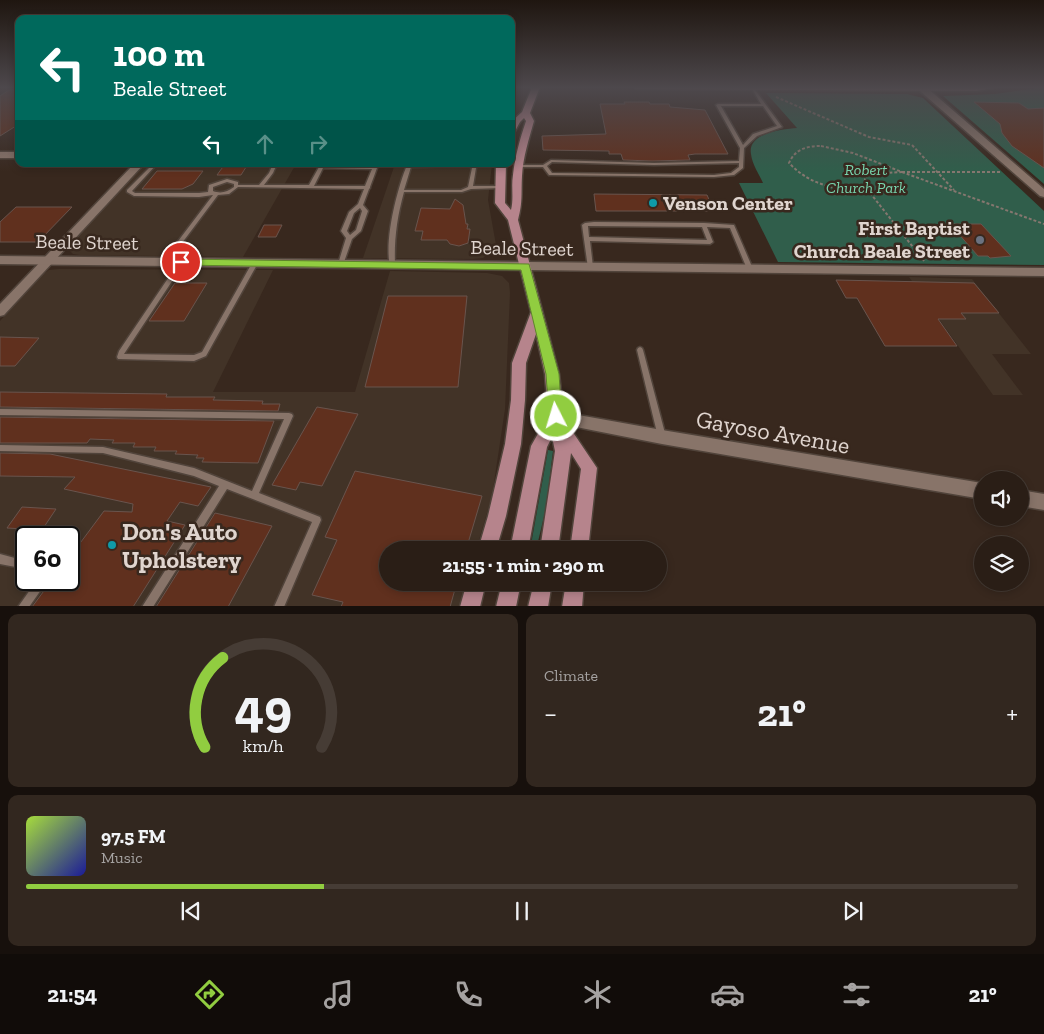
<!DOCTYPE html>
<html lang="en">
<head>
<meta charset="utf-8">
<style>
	:root { --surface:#2a1e16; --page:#32271f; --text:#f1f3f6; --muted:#a5a2a1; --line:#463c35; --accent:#91cd40 }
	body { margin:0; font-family:"Zilla Slab",serif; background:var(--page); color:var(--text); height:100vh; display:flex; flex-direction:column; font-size:19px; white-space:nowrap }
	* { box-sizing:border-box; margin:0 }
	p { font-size:16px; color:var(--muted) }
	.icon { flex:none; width:28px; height:28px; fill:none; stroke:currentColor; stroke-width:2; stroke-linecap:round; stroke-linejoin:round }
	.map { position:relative; height:606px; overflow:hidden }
	.details { display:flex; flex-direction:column; gap:8px; padding:8px; background:#17100c; flex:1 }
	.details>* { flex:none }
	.banner { position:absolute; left:15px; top:15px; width:500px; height:152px; border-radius:10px; box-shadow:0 2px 8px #0003,0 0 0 1px var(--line); background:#00695c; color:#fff; overflow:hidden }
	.fabs { position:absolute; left:974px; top:471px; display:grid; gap:10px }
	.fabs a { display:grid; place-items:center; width:55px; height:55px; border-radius:50%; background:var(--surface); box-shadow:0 2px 8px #0003,0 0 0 1px var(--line); font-size:25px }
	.speed { position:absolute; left:15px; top:526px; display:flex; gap:10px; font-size:25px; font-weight:700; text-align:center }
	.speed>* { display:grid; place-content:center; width:65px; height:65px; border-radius:50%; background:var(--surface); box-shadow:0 2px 8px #0003,0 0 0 1px var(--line); line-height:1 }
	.speed .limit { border:2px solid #111; border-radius:8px; background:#fff; color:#111 }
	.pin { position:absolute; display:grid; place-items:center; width:42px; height:42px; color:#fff; margin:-21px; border:2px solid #fff; border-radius:50%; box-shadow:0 1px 5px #0007 }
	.me { position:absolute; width:55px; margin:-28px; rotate:355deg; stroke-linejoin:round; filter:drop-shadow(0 0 4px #0008) }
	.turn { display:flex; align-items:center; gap:18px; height:105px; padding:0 15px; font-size:22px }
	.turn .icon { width:65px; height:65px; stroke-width:2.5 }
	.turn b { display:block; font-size:35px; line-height:42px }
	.lanes { display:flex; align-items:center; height:48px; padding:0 15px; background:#0003; justify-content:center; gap:25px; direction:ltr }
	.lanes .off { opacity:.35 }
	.big { font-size:38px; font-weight:700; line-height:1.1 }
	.details .card { flex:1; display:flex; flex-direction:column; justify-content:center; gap:8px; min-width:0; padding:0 18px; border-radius:10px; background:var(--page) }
	.details .dial { align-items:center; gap:0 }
	.dial svg { height:130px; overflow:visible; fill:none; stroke:var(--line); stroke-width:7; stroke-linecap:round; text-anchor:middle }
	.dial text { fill:var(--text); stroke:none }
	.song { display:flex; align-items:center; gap:15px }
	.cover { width:60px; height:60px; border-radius:8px; background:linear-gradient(135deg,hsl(80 70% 55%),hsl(240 70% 35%)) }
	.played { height:5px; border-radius:2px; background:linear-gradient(90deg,var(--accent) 30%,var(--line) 30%) }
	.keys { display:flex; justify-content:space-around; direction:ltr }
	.heat { display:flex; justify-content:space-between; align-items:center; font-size:28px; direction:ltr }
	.details .tiles { flex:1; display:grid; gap:8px; grid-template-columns:1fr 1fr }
	.card:last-child { grid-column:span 2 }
	.trip { position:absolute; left:379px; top:541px; width:288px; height:50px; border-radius:25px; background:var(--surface); box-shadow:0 2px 8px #0003,0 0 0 1px var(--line); font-weight:700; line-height:50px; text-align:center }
	.tab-bar { display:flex; height:80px; justify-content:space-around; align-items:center; background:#110c09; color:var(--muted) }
	.tab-bar .icon { width:35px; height:35px }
	.tab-bar .current { color:var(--accent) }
	.tab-bar b { font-size:22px; color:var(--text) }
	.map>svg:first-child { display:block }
	.commercial { fill:#423327; fill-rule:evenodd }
	.green { fill:#305e4b }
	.building { fill:#60301e; stroke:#69544d }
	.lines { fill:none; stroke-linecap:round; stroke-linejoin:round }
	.service-casing { stroke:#51443b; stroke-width:3 }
	.minor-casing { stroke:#51443b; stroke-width:3 }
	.tertiary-casing { stroke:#51443b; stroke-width:3 }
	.primary-casing { stroke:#51443b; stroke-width:3 }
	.path { stroke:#85776f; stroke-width:2; stroke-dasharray:3 2; stroke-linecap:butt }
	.service { fill:#887469; fill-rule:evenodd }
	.minor { fill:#887469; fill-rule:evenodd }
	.tertiary { fill:#887469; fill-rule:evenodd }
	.primary { fill:#b6848c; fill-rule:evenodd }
	.route { fill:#91cd40; stroke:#5e852a }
	.culture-dot { fill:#0f9aa8; stroke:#38281e; stroke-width:2 }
	.worship-dot { fill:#6b7280; stroke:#38281e; stroke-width:2 }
	.labels { text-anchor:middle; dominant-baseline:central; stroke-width:5; stroke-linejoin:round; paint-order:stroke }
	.far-park-label { font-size:16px; font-style:italic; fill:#78d4ad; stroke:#38281e }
	.poi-label { font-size:20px; font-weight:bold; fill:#e0d5cf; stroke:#38281e; text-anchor:start }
	.street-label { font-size:20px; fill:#e0d5cf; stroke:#38281e }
	.near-street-label { font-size:24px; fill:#e0d5cf; stroke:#38281e }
	.near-poi-label { font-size:24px; font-weight:bold; fill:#e0d5cf; stroke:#38281e; text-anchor:start }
</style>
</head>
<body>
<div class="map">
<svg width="1044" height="607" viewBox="0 0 1044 607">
	<rect width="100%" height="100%" fill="#38281e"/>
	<g class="commercial">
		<path d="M 145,164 L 296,164 L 243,257 L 80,255 L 73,254 L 69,250 L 69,245 L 75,238 Z"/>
		<path d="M 395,164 L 492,164 L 488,200 L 496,245 L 495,249 L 483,258 L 472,259 L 363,258 Z"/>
		<path d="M 59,269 L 273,270 L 213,392 L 355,392 L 390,271 L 487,273 L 502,276 L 509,283 L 510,293 L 505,409 L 492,496 L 476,550 L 388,550 L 388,582 L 467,583 L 460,606 L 0,606 L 0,321 L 43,274 L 49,270 ZM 26,538 L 69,538 L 69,580 L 26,580 Z"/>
		<path d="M 909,277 L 972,279 L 1031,354 L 992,354 L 1023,395 L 993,395 Z"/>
	</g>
	<g class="green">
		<path d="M 1044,87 L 1044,184 L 943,96 L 995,94 Z"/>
		<path d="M 766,93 L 907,94 L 923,98 L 1044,211 L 1044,265 L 778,262 L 739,183 L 763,183 C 759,174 752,164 751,154 C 747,133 783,129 797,128 Z"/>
		<path d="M 548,450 L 553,451 L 546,508 L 536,550 L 530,550 Z"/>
	</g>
	<g class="building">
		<path d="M 9,90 L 19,90 L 19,124 L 0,136 L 0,96 Z"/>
		<path d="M 624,102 L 649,102 L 650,104 L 669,104 L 670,107 L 705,110 L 728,154 L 695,154 L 688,155 L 690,160 L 652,161 L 623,160 L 621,154 L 609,154 L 609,151 L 543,150 L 542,136 L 606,134 L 600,104 L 625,104 Z"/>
		<path d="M 974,102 L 1019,103 L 1028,109 L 1044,108 L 1044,168 L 1012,146 L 1002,133 L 1000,124 Z"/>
		<path d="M 225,164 L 248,164 L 241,175 L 217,175 Z"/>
		<path d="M 157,171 L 203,171 L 193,184 L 182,189 L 142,189 Z"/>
		<path d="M 594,194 L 707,195 L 714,211 L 596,211 Z"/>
		<path d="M 455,199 L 463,205 L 466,224 L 468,224 L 467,229 L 470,229 L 468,243 L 459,246 L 450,244 L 447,240 L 421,240 L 423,231 L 415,231 L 421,208 L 450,209 Z"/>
		<path d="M 16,207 L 72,207 L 38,242 L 0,242 L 0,222 Z"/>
		<path d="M 950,224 L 981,224 L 1011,256 L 990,258 L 988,256 L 978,256 Z"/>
		<path d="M 264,225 L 282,225 L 276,237 L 258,237 Z"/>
		<path d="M 836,280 L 974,283 L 999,313 L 961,313 L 966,319 L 938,319 L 957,346 L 885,346 L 857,298 L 846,298 Z"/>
		<path d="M 175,283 L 207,283 L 184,321 L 149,321 Z"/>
		<path d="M 388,296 L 467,296 L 458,387 L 365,387 Z"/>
		<path d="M 0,337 L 39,338 L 15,366 L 0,366 Z"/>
		<path d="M 0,392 L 167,394 L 166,397 L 215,397 L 213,400 L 263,401 L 262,404 L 280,404 L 278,411 L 0,407 Z"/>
		<path d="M 317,407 L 358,414 L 322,486 L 300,482 L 296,490 L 272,485 Z"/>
		<path d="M 0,417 L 274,421 L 258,463 L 202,462 L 204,458 L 196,458 L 198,455 L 175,454 L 177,451 L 154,451 L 156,447 L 133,447 L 135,443 L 112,443 L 114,440 L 90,439 L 87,443 L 0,443 Z"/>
		<path d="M 0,453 L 50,454 L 211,487 L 198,506 L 180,502 L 167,521 L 185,525 L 133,607 L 32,607 L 52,580 L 69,580 L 69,558 L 104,511 L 132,512 L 133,504 L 64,489 L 75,477 L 0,476 Z"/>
		<path d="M 355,471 L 482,496 L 466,550 L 388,550 L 388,582 L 457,582 L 450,607 L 341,607 L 343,602 L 312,595 L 337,540 L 325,537 Z"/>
		<path d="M 22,507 L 56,509 L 42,530 L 7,528 Z"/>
		<path d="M 215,513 L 272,526 L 228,607 L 156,607 Z"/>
	</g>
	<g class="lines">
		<defs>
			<g id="service">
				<path d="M 751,87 L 753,87 L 782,127 L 757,136 L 744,148 L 743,168 L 734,175 L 714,177 L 551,175 L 549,175 L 543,167 L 518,167 L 516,166 L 518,165 L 543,165 L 551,160 L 654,163 L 739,161 L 740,148 L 716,105 L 718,104 L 761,104 ZM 721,106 L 763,106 L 777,126 L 753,134 L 743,145 ZM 552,162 L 654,165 L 739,163 L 739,167 L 731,173 L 714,175 L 552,173 L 547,166 Z"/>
				<path d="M 153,164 L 157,164 L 132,191 L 135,193 L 199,193 L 208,192 L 209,185 L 227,179 L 238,182 L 238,185 L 259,185 L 269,173 L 273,164 L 277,164 L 273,173 L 264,185 L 309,185 L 319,167 L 321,166 L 375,167 L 377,168 L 370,187 L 370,188 L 369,189 L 363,205 L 368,211 L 361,231 L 352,239 L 343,265 L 339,265 L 338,264 L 346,238 L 341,231 L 349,212 L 358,204 L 364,189 L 238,187 L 229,194 L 218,195 L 167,263 L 165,264 L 162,262 L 163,261 L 213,195 L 199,197 L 134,196 L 127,192 L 127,190 ZM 323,168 L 372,169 L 365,186 L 314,186 ZM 227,182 L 234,184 L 234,187 C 227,192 221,194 213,191 L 213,187 ZM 360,208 L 362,211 L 356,230 L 350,235 L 347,231 L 354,213 Z"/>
				<path d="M 471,164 L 476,168 L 473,186 L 501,186 L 501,188 L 471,189 L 462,192 L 404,192 C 397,217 394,240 395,265 L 392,267 L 390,266 C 384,241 397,189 407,165 ZM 469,166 L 472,168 L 468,187 L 461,190 L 404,190 L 411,167 Z"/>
				<path d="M 594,222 L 704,223 L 734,225 L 753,269 L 750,271 L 747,269 L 730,228 L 707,227 L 713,242 L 710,244 L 590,241 L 593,267 L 592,268 L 588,268 L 582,225 L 585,223 ZM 588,226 L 702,227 L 707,240 L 589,237 Z"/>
				<path d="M 181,261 L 184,263 L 124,354 L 194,355 L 202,352 L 252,263 L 255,261 L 258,263 L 206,356 L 194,361 L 118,359 L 117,357 L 119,351 L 179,262 Z"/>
				<path d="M 640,347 L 642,348 L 643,350 L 666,437 L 665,439 L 662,440 L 659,439 L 658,437 L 637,350 L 638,348 Z"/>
				<path d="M 0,409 L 289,413 L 292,414 L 293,416 L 259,493 L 320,517 L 321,520 L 284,607 L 274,607 L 312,522 L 227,489 L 153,607 L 142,607 L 219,486 L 194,476 L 103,453 L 0,451 L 0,445 L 103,447 L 194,468 L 252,491 L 284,419 L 0,415 Z"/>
				<path d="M 69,542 L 72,543 L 73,547 L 72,550 L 69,551 Z"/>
				<path d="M 0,554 L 26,561 L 26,569 L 0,564 Z"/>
				<path d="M 37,580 L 48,580 L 29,607 L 18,607 Z"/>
			</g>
			<g id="minor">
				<rect x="0" y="152" width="19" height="6"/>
				<path d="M 134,164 L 144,164 L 4,315 L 0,316 L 0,304 Z"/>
				<path d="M 556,411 L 662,430 L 982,483 L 982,499 L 662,444 L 556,423 L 551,421 L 548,417 L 551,413 Z"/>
				<path d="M 1020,490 L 1044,494 L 1044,510 L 1020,506 Z"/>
			</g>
			<g id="tertiary">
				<path d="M 920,87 L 926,87 L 1044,189 L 1044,197 L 1040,196 L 920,91 Z"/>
				<path d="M 0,256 L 1044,268 L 1044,276 L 0,264 Z"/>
			</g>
			<g id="primary">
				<path d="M 532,87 L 540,87 L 530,113 L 534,121 C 529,139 523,157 522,176 C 521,194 523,201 518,220 L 559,374 L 564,419 L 597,468 L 588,550 L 570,550 L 581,469 L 571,453 L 558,550 L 540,550 L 555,451 L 552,437 L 547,447 L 528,550 L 510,550 L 531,446 L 548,416 L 545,374 L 536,334 L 526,363 L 525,400 L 521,444 L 506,516 L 496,550 L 478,550 L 488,516 L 505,444 L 511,400 L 512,363 L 531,312 L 508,220 L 495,203 L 496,164 L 506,164 L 505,203 L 511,210 C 514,198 511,187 513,175 C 515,156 520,139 526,121 L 524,118 L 520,122 L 514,133 L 511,134 L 511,122 L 522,112 Z"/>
				<path d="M 633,87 L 998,87 L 977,91 L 637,89 Z"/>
				<path d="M 467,582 L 486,582 L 480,607 L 460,607 Z"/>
				<path d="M 502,582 L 521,582 L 516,607 L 496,607 Z"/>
				<path d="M 534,582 L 552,582 L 548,607 L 528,607 Z"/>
				<path d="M 566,582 L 584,582 L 582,607 L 562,607 Z"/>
			</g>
		</defs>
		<use href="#service" class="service-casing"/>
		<use href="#minor" class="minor-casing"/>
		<use href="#tertiary" class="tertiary-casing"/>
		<use href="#primary" class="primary-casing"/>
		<g class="path">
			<path d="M 776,97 L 869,137 L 912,145 L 954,190"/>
			<path d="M 821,146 L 853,153 L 902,172 L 868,174 L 865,179 L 867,189 C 836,190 811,186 789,163 C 795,149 807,146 821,146 Z"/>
			<path d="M 902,172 L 1002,172"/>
			<path d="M 902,172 L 1044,224"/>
			<path d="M 867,189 L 924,261"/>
		</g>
		<use href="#service" class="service"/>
		<use href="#minor" class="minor"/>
		<use href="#tertiary" class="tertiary"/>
		<use href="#primary" class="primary"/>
	</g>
	<linearGradient id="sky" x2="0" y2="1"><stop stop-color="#1f1610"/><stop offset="0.51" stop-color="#4d484c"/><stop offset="1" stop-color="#4d484c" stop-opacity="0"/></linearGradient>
	<rect width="1044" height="172" fill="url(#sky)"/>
	<path class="route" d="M 181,259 L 529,264 L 559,374 L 562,416 L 560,421 L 556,422 L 551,421 L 549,416 L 546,374 L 521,270 L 178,265 L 176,262 Z"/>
	<g class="culture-dot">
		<circle cx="653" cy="203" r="5"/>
		<circle cx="112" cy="545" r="5"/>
	</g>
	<circle class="worship-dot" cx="980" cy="240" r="5"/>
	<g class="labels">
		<g class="far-park-label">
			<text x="866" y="169">Robert<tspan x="866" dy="18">Church Park</tspan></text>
		</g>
		<g class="poi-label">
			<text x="663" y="203">Venson Center</text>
			<text x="970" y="228" text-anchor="end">First Baptist<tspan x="970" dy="23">Church Beale Street</tspan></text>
		</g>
		<g class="street-label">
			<text transform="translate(87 242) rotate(1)">Beale Street</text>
			<text transform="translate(522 248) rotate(1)">Beale Street</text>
		</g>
		<g class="near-street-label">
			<text transform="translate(773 432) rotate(10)">Gayoso Avenue</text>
		</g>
		<g class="near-poi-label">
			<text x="122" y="531">Don's Auto<tspan x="122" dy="28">Upholstery</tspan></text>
		</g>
	</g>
</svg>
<div class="fabs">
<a><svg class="icon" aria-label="sound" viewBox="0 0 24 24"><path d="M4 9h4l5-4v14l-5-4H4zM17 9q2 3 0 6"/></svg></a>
<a><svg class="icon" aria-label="layers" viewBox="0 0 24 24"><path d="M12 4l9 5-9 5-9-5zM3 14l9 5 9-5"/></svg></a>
</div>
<div class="speed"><div class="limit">60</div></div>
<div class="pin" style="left:181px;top:262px;background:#d93025"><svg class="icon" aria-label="arrive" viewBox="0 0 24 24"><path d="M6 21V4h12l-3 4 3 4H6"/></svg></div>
<svg class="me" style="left:556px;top:416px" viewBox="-20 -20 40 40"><circle r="17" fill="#91cd40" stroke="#fff" stroke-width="3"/><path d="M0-11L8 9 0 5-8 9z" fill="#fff"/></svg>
<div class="trip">21:55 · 1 min · 290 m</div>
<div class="banner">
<div class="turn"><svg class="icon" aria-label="left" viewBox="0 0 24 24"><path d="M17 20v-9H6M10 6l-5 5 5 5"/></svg><div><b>100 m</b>Beale Street</div></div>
<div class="lanes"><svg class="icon" aria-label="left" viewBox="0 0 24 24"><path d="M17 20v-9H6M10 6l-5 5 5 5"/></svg><svg class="icon off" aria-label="ahead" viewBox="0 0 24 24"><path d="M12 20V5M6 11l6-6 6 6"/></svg><svg class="icon off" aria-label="right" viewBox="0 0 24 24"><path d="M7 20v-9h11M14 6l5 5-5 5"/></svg></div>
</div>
</div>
<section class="details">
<div class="tiles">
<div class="card dial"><svg viewBox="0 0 100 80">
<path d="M14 69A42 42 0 1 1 86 69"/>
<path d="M14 69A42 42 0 0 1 25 14" stroke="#91cd40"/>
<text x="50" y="56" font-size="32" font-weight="700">49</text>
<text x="50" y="72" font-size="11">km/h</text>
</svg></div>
<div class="card"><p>Climate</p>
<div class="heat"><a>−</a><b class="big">21°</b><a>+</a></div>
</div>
<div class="card">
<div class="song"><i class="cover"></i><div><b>97.5 FM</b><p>Music</p></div></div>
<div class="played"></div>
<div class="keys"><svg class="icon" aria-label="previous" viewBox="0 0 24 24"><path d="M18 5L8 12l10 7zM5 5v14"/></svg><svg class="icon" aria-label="pause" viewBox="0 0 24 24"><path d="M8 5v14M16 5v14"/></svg><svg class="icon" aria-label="next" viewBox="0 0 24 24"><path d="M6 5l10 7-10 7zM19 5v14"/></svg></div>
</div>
</div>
</section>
<nav class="tab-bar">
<b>21:54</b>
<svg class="icon current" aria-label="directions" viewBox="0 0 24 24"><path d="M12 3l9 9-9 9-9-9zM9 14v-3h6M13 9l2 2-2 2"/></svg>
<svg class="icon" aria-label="music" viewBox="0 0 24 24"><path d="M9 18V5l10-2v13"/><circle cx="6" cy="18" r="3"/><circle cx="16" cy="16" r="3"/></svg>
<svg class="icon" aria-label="phone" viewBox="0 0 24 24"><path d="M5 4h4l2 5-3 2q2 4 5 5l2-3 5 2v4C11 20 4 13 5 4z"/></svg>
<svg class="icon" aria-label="climate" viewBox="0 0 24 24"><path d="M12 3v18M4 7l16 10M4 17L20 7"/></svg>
<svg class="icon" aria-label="car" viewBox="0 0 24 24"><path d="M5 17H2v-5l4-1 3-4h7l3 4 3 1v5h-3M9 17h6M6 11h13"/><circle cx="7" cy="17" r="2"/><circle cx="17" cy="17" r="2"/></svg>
<svg class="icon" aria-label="filters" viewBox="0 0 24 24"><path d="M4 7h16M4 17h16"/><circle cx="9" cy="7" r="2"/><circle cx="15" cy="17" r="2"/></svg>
<b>21°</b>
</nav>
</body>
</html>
